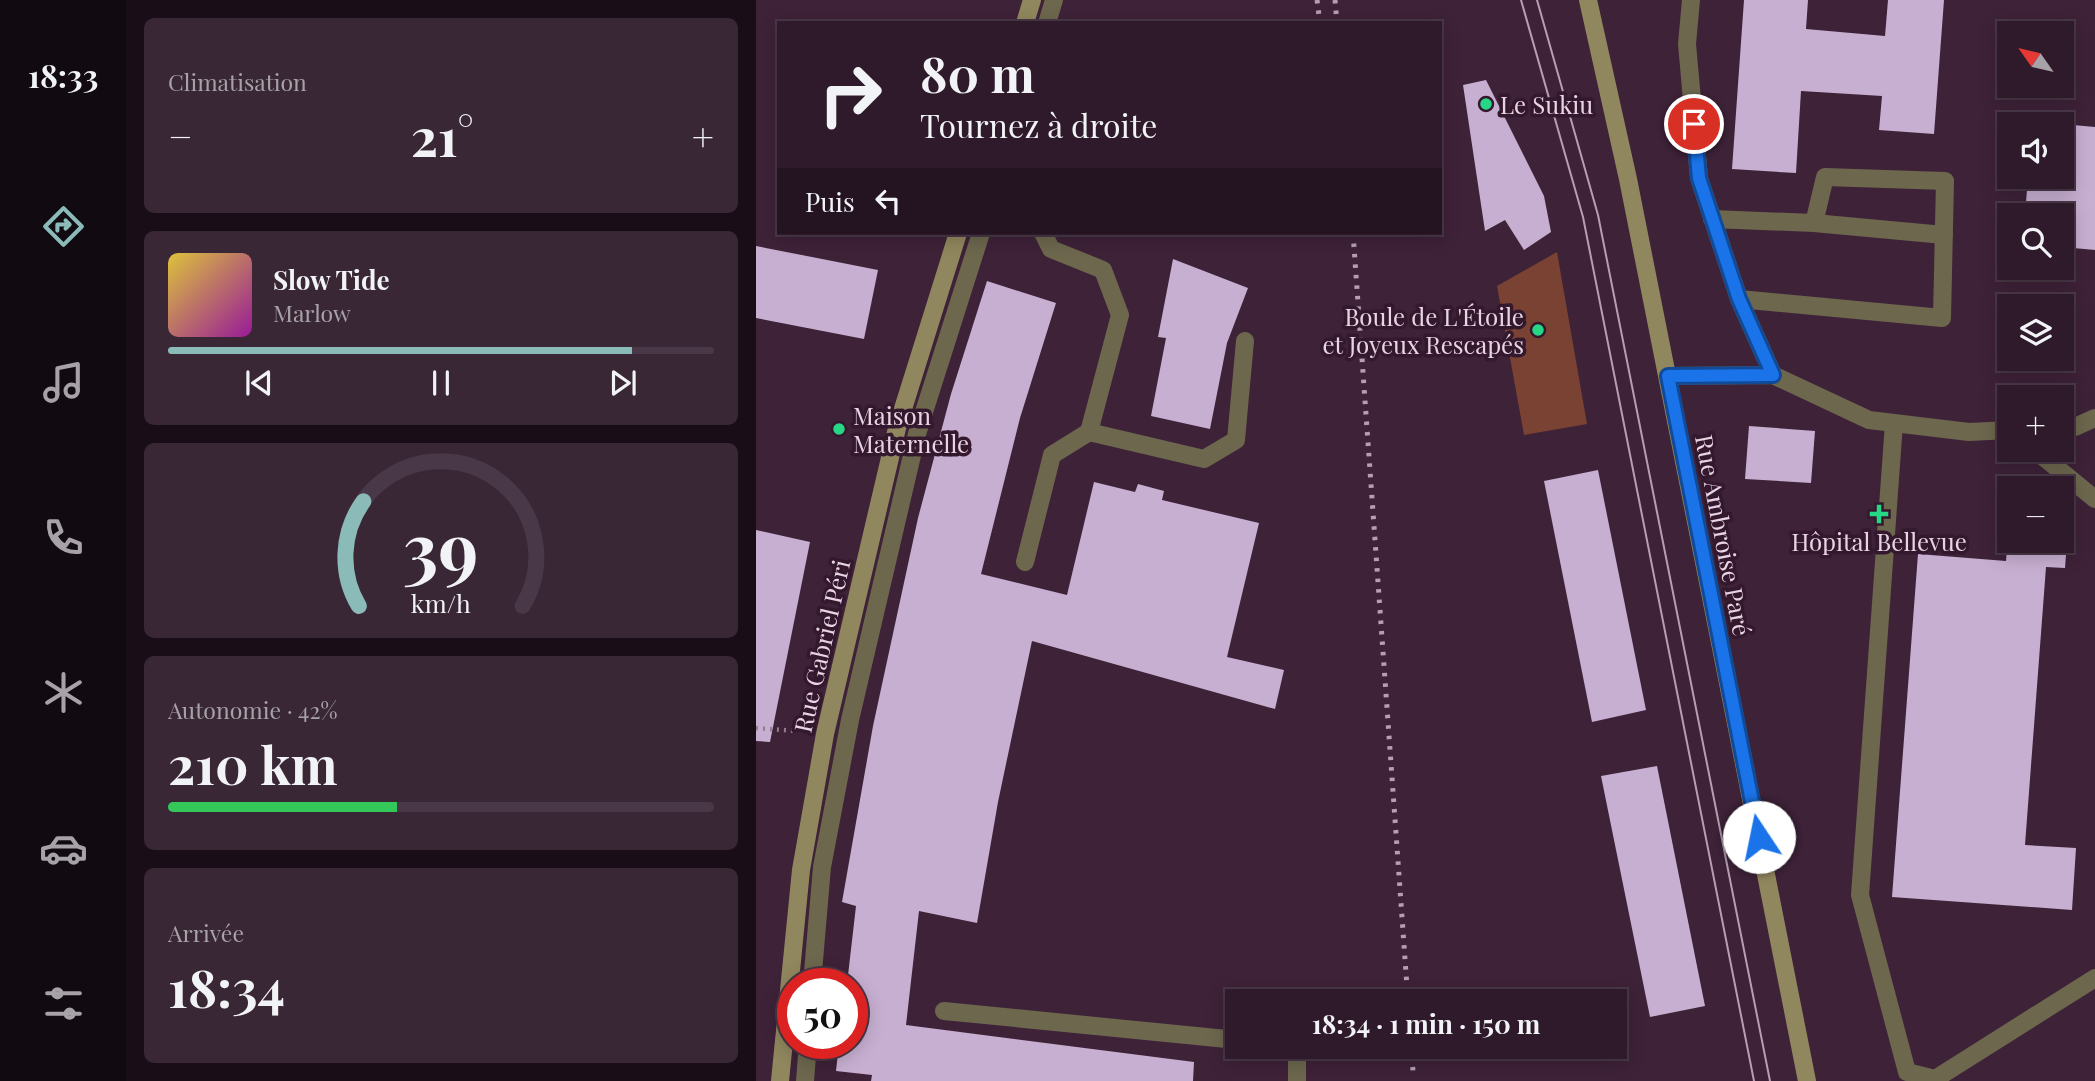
<!DOCTYPE html>
<html lang="fr">
<head>
<meta charset="utf-8">
<style>
	:root { --surface:#2e1a2a; --page:#3a2736; --text:#f1f3f6; --muted:#a7a1a8; --line:#493847; --accent:#8bbbb9 }
	body { margin:0; font-family:"Playfair Display",serif; background:var(--page); color:var(--text); height:100vh; display:flex; flex-direction:column; font-size:26px; white-space:nowrap }
	* { box-sizing:border-box; margin:0 }
	p { font-size:23px; color:var(--muted) }
	.icon { flex:none; width:38px; height:38px; fill:none; stroke:currentColor; stroke-width:2; stroke-linecap:round; stroke-linejoin:round }
	.map { position:relative; flex:1; overflow:hidden }
	.drawer { display:flex; flex-direction:column; gap:18px; padding:18px; background:#190e17; width:630px }
	.drawer>* { flex:none }
	.top-card { position:absolute; left:21px; top:21px; width:665px; height:214px; border-radius:0px; box-shadow:0 4px 18px #0003,0 0 0 2px var(--line); background:#2e1a2a; color:var(--text); overflow:hidden }
	.needle { width:46px; rotate:304deg }
	.fabs { position:absolute; left:1241px; top:21px; display:grid; gap:14px }
	.fabs a { display:grid; place-items:center; width:77px; height:77px; border-radius:0px; background:var(--surface); box-shadow:0 4px 18px #0003,0 0 0 2px var(--line); font-size:35px }
	.speed { position:absolute; left:21px; top:968px; display:flex; gap:14px; font-size:35px; font-weight:700; text-align:center }
	.speed>* { display:grid; place-content:center; width:91px; height:91px; border-radius:50%; background:var(--surface); box-shadow:0 4px 18px #0003,0 0 0 2px var(--line); line-height:1 }
	.speed .limit { border:10px solid #d22; background:#fff; color:#111 }
	.pin { position:absolute; display:grid; place-items:center; width:60px; height:60px; color:#fff; margin:-30px; border:4px solid #fff; border-radius:50%; box-shadow:0 2px 7px #0007 }
	.me { position:absolute; width:77px; margin:-38px; rotate:349deg; stroke-linejoin:round; filter:drop-shadow(0 0 5px #0008) }
	.turn { display:flex; align-items:center; gap:24px; height:147px; padding:0 28px; font-size:32px }
	.turn .icon { width:91px; height:91px; stroke-width:2.5 }
	.turn b { display:block; font-size:49px; line-height:60px }
	.then { display:flex; align-items:center; height:66px; padding:0 28px; background:#0003; gap:14px; font-size:26px }
	.big { font-size:52px; font-weight:700; line-height:1.1 }
	.drawer .widget { flex:1; display:flex; flex-direction:column; justify-content:center; gap:10px; min-width:0; padding:0 24px; border-radius:10px; background:var(--page) }
	.drawer .dial { align-items:center; gap:0 }
	.dial svg { height:182px; overflow:visible; fill:none; stroke:var(--line); stroke-width:7; stroke-linecap:round; text-anchor:middle }
	.dial text { fill:var(--text); stroke:none }
	.song { display:flex; align-items:center; gap:21px }
	.cover { width:84px; height:84px; border-radius:10px; background:linear-gradient(135deg,hsl(50 70% 55%),hsl(300 70% 35%)) }
	.played { height:7px; border-radius:4px; background:linear-gradient(90deg,var(--accent) 85%,var(--line) 85%) }
	.keys { display:flex; justify-content:space-around; direction:ltr }
	.heat { display:flex; justify-content:space-between; align-items:center; font-size:38px; direction:ltr }
	.charge { height:10px; border-radius:5px; background:linear-gradient(90deg,#34c759 42%,var(--line) 0) }
	.trip { position:absolute; left:469px; top:989px; width:402px; height:70px; border-radius:0px; background:var(--surface); box-shadow:0 4px 18px #0003,0 0 0 2px var(--line); font-weight:700; line-height:70px; text-align:center }
	main { display:flex; flex:1; min-height:0 }
	.tab-bar { display:flex; flex-direction:column; width:126px; justify-content:space-around; align-items:center; background:#120a11; color:var(--muted) }
	.tab-bar .icon { width:49px; height:49px }
	.tab-bar .active { color:var(--accent) }
	.tab-bar b { font-size:32px; color:var(--text) }
	.map>svg:first-child { display:block }
	.green { fill:#794233 }
	.building { fill:#c7afd1 }
	.lines { fill:none; stroke-linecap:round; stroke-linejoin:round }
	.path { stroke:#957d8f; stroke-width:4.5; stroke-dasharray:2 5; stroke-linecap:butt }
	.lane { stroke:#6d674e; stroke-width:18 }
	.street { stroke:#6d674e; stroke-width:18 }
	.secondary { stroke:#91875e; stroke-width:18 }
	.tram { stroke:#b59fb0; stroke-width:2 }
	.rail { stroke:#b59fb0; stroke-width:5; stroke-dasharray:3.5 7; stroke-linecap:butt }
	.route-casing { stroke:#114b97; stroke-width:18 }
	.route { stroke:#1a73e8; stroke-width:12 }
	.poi-dot { fill:#26d886; stroke:#34182d; stroke-width:2.5 }
	.labels { text-anchor:middle; dominant-baseline:central; stroke-width:7; stroke-linejoin:round; paint-order:stroke }
	.poi-label { font-size:24px; fill:#e8d5e3; stroke:#34182d; text-anchor:start }
	.street-label { font-size:24px; fill:#e8d5e3; stroke:#34182d }
</style>
</head>
<body>
<main>
<nav class="tab-bar">
<b>18:33</b>
<svg class="icon active" aria-label="directions" viewBox="0 0 24 24"><path d="M12 3l9 9-9 9-9-9zM9 14v-3h6M13 9l2 2-2 2"/></svg>
<svg class="icon" aria-label="music" viewBox="0 0 24 24"><path d="M9 18V5l10-2v13"/><circle cx="6" cy="18" r="3"/><circle cx="16" cy="16" r="3"/></svg>
<svg class="icon" aria-label="phone" viewBox="0 0 24 24"><path d="M5 4h4l2 5-3 2q2 4 5 5l2-3 5 2v4C11 20 4 13 5 4z"/></svg>
<svg class="icon" aria-label="climate" viewBox="0 0 24 24"><path d="M12 3v18M4 7l16 10M4 17L20 7"/></svg>
<svg class="icon" aria-label="car" viewBox="0 0 24 24"><path d="M5 17H2v-5l4-1 3-4h7l3 4 3 1v5h-3M9 17h6M6 11h13"/><circle cx="7" cy="17" r="2"/><circle cx="17" cy="17" r="2"/></svg>
<svg class="icon" aria-label="filters" viewBox="0 0 24 24"><path d="M4 7h16M4 17h16"/><circle cx="9" cy="7" r="2"/><circle cx="15" cy="17" r="2"/></svg>
</nav>
<section class="drawer">
<div class="widget"><p>Climatisation</p>
<div class="heat"><a>−</a><b class="big">21°</b><a>+</a></div>
</div>
<div class="widget">
<div class="song"><i class="cover"></i><div><b>Slow Tide</b><p>Marlow</p></div></div>
<div class="played"></div>
<div class="keys"><svg class="icon" aria-label="previous" viewBox="0 0 24 24"><path d="M18 5L8 12l10 7zM5 5v14"/></svg><svg class="icon" aria-label="pause" viewBox="0 0 24 24"><path d="M8 5v14M16 5v14"/></svg><svg class="icon" aria-label="next" viewBox="0 0 24 24"><path d="M6 5l10 7-10 7zM19 5v14"/></svg></div>
</div>
<div class="widget dial"><svg viewBox="0 0 100 80">
<path d="M14 69A42 42 0 1 1 86 69"/>
<path d="M14 69A42 42 0 0 1 16 23" stroke="#8bbbb9"/>
<text x="50" y="56" font-size="32" font-weight="700">39</text>
<text x="50" y="72" font-size="11">km/h</text>
</svg></div>
<div class="widget"><p>Autonomie · 42%</p><b class="big">210 km</b><div class="charge"></div></div>
<div class="widget"><p>Arrivée</p><b class="big">18:34</b></div>
</section>
<div class="map">
<svg width="1339" height="1081" viewBox="0 0 1339 1081">
	<rect width="100%" height="100%" fill="#3e2238"/>
	<path class="green" d="M 801,252 L 831,424 L 768,435 L 741,286 Z"/>
	<g class="building">
		<path d="M 988,0 L 1052,0 L 1050,29 L 1129,36 L 1132,0 L 1188,0 L 1178,134 L 1123,130 L 1126,96 L 1045,91 L 1040,173 L 976,169 Z"/>
		<path d="M 730,80 L 788,196 L 795,232 L 768,250 L 749,220 L 729,231 L 707,85 Z"/>
		<path d="M 1306,124 L 1339,127 L 1339,250 L 1306,247 L 1306,215 L 1269,215 L 1272,177 L 1306,177 Z"/>
		<path d="M 0,246 L 122,270 L 108,339 L 0,318 Z"/>
		<path d="M 417,259 L 492,288 L 471,343 L 454,429 L 395,416 L 410,338 L 402,337 Z"/>
		<path d="M 231,281 L 300,303 L 264,418 L 225,574 L 311,595 L 338,482 L 379,492 L 382,484 L 408,491 L 406,500 L 503,523 L 471,657 L 528,670 L 519,709 L 276,641 L 242,802 L 221,923 L 163,911 L 150,1025 L 438,1062 L 437,1081 L 115,1081 L 116,1075 L 80,1071 L 83,1043 L 96,1043 L 96,984 L 91,984 L 100,906 L 86,902 L 117,726 L 162,518 L 195,394 Z"/>
		<path d="M 993,426 L 1059,431 L 1055,483 L 989,479 Z"/>
		<path d="M 842,470 L 890,710 L 836,722 L 788,481 Z"/>
		<path d="M 1253,524 L 1253,541 L 1306,541 L 1306,529 L 1312,529 L 1309,568 L 1290,567 L 1269,845 L 1320,848 L 1316,910 L 1136,897 L 1162,554 L 1250,561 Z"/>
		<path d="M 0,530 L 54,542 L 14,742 L 0,741 Z"/>
		<path d="M 901,766 L 949,1006 L 894,1017 L 845,776 Z"/>
	</g>
	<g class="lines">
		<path class="path" d="M 0,728 L 41,731"/>
		<g class="lane">
			<path d="M 935,0 L 931,44 L 943,178 L 983,299 L 1017,375"/>
			<path d="M 291,23 L 298,0"/>
			<path d="M 956,219 L 1058,223 L 1069,177 L 1189,181 L 1186,318 L 983,299"/>
			<path d="M 1058,223 L 1188,235"/>
			<path d="M 287,233 L 295,249 L 347,270 L 364,315 L 333,432 L 448,459 L 480,440 L 489,341"/>
			<path d="M 912,376 L 1017,375 L 1113,420 L 1213,432 L 1253,430"/>
			<path d="M 1138,423 L 1104,895 L 1151,1072 L 1179,1079 L 1339,978"/>
			<path d="M 1306,427 L 1319,427 L 1339,418"/>
			<path d="M 1279,450 L 1339,499"/>
			<path d="M 269,562 L 296,455 L 333,432"/>
			<path d="M 56,984 L 66,867 L 94,720 L 161,434 L 225,233"/>
			<path d="M 49,1081 L 52,1043"/>
		</g>
		<g class="street">
			<path d="M 188,1011 L 481,1040"/>
			<path d="M 529,1046 L 541,1051 L 541,1081"/>
		</g>
		<g class="secondary">
			<path d="M 832,0 L 872,179 L 1051,1081"/>
			<path d="M 269,23 L 276,0"/>
			<path d="M 24,1081 L 45,870 L 69,734 L 141,428 L 202,233"/>
		</g>
		<g class="tram">
			<path d="M 765,0 L 827,217 L 998,1081"/>
			<path d="M 781,0 L 842,215 L 1014,1081"/>
		</g>
		<g class="rail">
			<path d="M 561,0 L 564,23"/>
			<path d="M 579,0 L 581,23"/>
			<path d="M 597,233 L 652,1001"/>
			<path d="M 655,1046 L 657,1071"/>
		</g>
	</g>
	<g class="lines">
		<defs>
			<path id="route" d="M 938,124 L 943,178 L 983,299 L 1017,375 L 912,376 L 1003,837"/>
		</defs>
		<use href="#route" class="route-casing"/>
		<use href="#route" class="route"/>
	</g>
	<g class="poi-dot">
		<circle cx="730" cy="104" r="7"/>
		<circle cx="782" cy="330" r="7"/>
		<circle cx="83" cy="429" r="7"/>
		<path d="M1119.5 503.5h7v7h7v7h-7v7h-7v-7h-7v-7h7z"/>
	</g>
	<g class="labels">
		<g class="poi-label">
			<text x="744" y="104">Le Sukiu</text>
			<text x="768" y="316" text-anchor="end">Boule de L'Étoile<tspan x="768" dy="28">et Joyeux Rescapés</tspan></text>
			<text x="97" y="415">Maison<tspan x="97" dy="28">Maternelle</tspan></text>
			<text x="1123" y="541" text-anchor="middle">Hôpital Bellevue</text>
		</g>
		<g class="street-label">
			<text transform="translate(968 535) rotate(79)">Rue Ambroise Paré</text>
			<text transform="translate(65 646) rotate(-77)">Rue Gabriel Péri</text>
		</g>
	</g>
</svg>
<div class="fabs">
<a><svg class="needle" viewBox="-14 -14 28 28"><path d="M0-13l5 13h-10z" fill="#e53935"/><path d="M0 13l5-13h-10z" fill="#a7a1a8"/></svg></a>
<a><svg class="icon" aria-label="sound" viewBox="0 0 24 24"><path d="M4 9h4l5-4v14l-5-4H4zM17 9q2 3 0 6"/></svg></a>
<a><svg class="icon" aria-label="search" viewBox="0 0 24 24"><circle cx="10" cy="10" r="6"/><path d="M15 15l6 6"/></svg></a>
<a><svg class="icon" aria-label="layers" viewBox="0 0 24 24"><path d="M12 4l9 5-9 5-9-5zM3 14l9 5 9-5"/></svg></a>
<a>+</a>
<a>−</a>
</div>
<div class="speed"><div class="limit">50</div></div>
<div class="pin" style="left:938px;top:124px;background:#d93025"><svg class="icon" aria-label="arrive" viewBox="0 0 24 24"><path d="M6 21V4h12l-3 4 3 4H6"/></svg></div>
<svg class="me" style="left:1003px;top:837px" viewBox="-20 -20 40 40"><circle r="19" fill="#fff"/><path d="M0-13L10 11 0 6-10 11z" fill="#1a73e8"/></svg>
<div class="trip">18:34 · 1 min · 150 m</div>
<div class="top-card">
<div class="turn"><svg class="icon" aria-label="right" viewBox="0 0 24 24"><path d="M7 20v-9h11M14 6l5 5-5 5"/></svg><div><b>80 m</b>Tournez à droite</div></div>
<div class="then">Puis<svg class="icon" aria-label="left" viewBox="0 0 24 24"><path d="M17 20v-9H6M10 6l-5 5 5 5"/></svg></div>
</div>
</div>
</main>
</body>
</html>
